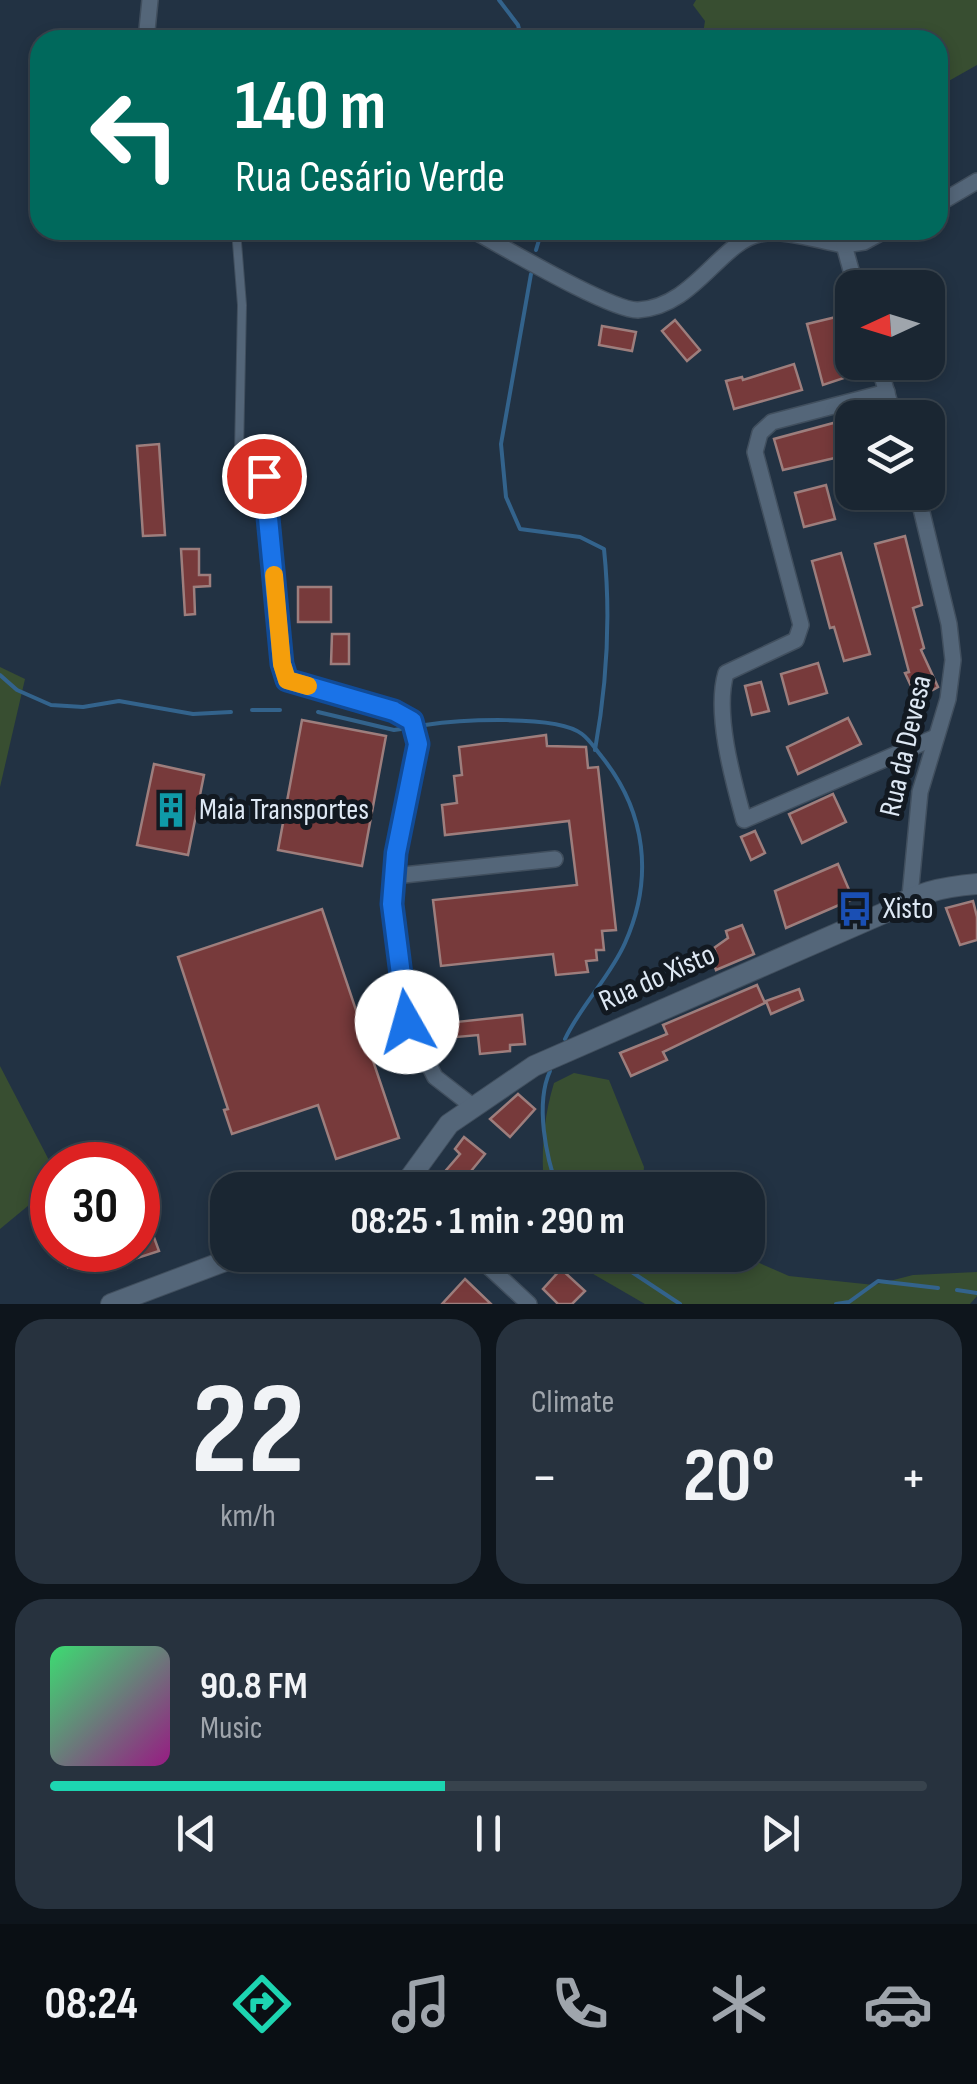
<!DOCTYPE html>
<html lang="en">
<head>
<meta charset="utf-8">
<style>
	:root { --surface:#1a2632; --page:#27323e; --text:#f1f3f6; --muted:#9fa5ac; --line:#38434d; --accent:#1dd5b1 }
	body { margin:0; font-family:"Sofia Sans Condensed",sans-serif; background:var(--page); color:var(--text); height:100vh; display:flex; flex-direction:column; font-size:38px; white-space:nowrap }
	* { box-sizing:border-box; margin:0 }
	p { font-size:32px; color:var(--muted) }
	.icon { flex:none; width:55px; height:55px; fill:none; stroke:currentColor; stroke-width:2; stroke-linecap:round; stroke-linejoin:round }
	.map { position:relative; height:1304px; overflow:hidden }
	.details { display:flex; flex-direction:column; gap:15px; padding:15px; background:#0e151c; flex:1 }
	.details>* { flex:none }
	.top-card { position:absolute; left:30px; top:30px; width:918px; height:210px; border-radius:30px; box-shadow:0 5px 15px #0003,0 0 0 2px var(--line); background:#00695c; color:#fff; overflow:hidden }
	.needle { width:65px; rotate:266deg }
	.tools { position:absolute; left:835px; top:270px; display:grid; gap:20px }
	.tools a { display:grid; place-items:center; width:110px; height:110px; border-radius:20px; background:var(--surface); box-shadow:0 5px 15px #0003,0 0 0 2px var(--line); font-size:50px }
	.speed { position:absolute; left:30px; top:1142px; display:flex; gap:20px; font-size:50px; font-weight:700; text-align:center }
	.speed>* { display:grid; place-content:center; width:130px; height:130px; border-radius:50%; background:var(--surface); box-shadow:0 5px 15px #0003,0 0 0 2px var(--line); line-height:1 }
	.speed .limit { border:15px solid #d22; background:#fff; color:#111 }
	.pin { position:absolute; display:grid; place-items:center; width:85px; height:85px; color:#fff; margin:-42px; border:5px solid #fff; border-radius:50%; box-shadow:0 2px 10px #0007 }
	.me { position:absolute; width:110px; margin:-55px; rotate:353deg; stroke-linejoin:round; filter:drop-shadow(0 0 8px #0008) }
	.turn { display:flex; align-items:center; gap:35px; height:210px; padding:0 40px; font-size:45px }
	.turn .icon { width:130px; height:130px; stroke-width:2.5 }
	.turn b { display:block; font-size:70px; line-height:85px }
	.big { font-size:75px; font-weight:700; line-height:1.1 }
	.details .tile { flex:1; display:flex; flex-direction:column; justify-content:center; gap:15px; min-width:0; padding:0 35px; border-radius:30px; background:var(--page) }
	.details .dial { align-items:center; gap:0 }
	.dial b { font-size:130px; line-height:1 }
	.song { display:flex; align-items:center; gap:30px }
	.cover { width:120px; height:120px; border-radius:15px; background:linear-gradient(135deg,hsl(140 70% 55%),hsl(310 70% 35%)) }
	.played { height:10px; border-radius:5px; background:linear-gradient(90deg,var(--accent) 45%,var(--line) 45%) }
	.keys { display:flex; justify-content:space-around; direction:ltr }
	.heat { display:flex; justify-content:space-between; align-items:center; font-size:55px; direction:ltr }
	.details .tiles { flex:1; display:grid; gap:15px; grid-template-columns:1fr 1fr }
	.tile:last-child { grid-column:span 2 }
	.trip { position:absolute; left:210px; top:1172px; width:555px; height:100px; border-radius:30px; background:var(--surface); box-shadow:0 5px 15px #0003,0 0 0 2px var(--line); font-weight:700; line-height:100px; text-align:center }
	.dock { display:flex; height:160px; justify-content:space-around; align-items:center; background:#0a0f14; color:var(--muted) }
	.dock .icon { width:70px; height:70px }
	.dock .on { color:var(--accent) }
	.dock b { font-size:45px; color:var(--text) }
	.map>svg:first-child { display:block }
	.green { fill:#384e31 }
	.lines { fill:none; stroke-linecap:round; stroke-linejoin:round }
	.stream { stroke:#33638c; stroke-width:4 }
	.building { fill:#773a3b; stroke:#9d7e7d; stroke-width:2.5 }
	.service-casing { stroke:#414f5e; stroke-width:10 }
	.minor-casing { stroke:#414f5e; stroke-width:18 }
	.tertiary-casing { stroke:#414f5e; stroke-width:22 }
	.service { stroke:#546679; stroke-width:8 }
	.minor { stroke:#546679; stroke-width:15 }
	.tertiary { stroke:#546679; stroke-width:20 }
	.route-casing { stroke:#114b97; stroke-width:25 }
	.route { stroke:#1a73e8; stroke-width:18 }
	.slow { stroke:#f59e0b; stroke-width:18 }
	.labels { text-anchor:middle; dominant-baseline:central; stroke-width:10; stroke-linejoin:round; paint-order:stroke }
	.street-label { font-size:30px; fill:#dee8f4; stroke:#121921 }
	.poi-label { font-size:30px; fill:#dee8f4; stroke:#121921; text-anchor:start }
</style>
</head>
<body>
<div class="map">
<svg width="977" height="1304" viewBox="0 0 977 1304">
	<rect width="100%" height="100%" fill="#223243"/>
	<g class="green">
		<path d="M 696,0 L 977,0 L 977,65 L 938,87 L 938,40 L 702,40 L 705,21 L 693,5 Z"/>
		<path d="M 0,667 L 25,679 L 0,787 Z"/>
		<path d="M 0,1066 L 52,1166 L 52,1186 L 0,1229 Z"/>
		<path d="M 574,1073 L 609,1080 L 644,1167 L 642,1190 L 542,1190 L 537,1180 L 543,1172 C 542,1142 545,1112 554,1083 Z"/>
		<path d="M 579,1255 L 741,1255 L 789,1276 L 874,1285 L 913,1275 L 977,1272 L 977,1296 L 970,1304 L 645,1304 L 588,1271 Z"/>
	</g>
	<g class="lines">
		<g class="stream">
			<path d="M 499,0 L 518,25 L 522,40"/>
			<path d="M 536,250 L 542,230"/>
			<path d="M 531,274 L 501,444 L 506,497 L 520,529 L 580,537 L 604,549 C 611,616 607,683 595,750"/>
			<path d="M 0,675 L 17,690 L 51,705 L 83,707 L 119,701 L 193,714 L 231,712"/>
			<path d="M 252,710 L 280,710"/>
			<path d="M 318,712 L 394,730 L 401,729"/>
			<path d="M 425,725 C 458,720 557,714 582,734 C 590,740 596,750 602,757 C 646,812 654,878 625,943 C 610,977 581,1005 565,1039"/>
			<path d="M 550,1071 C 535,1104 546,1157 558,1190"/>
			<path d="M 606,1255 L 680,1304"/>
			<path d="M 957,1290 L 977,1293"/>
			<path d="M 836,1304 L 849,1302 L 878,1281 L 938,1288"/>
		</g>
	</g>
	<g class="building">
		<path d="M 836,317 L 853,375 L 823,385 L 807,324 Z"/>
		<path d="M 675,320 L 700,350 L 687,361 L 662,331 Z"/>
		<path d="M 602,326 L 636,332 L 632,351 L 599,345 Z"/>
		<path d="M 794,364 L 802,390 L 734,409 L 726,381 L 742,377 L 743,380 Z"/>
		<path d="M 852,418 L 852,454 L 783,470 L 774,439 Z"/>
		<path d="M 159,444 L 165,535 L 143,536 L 137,446 Z"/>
		<path d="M 826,485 L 835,519 L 804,527 L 795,493 Z"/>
		<path d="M 860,492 L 906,492 L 907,499 L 864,510 Z"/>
		<path d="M 905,536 L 922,605 L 913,608 L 924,648 L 921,650 L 938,687 L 917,699 L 905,673 L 909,672 L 875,544 Z"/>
		<path d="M 181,549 L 199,549 L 199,575 L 210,575 L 210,586 L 194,587 L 195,614 L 185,615 Z"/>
		<path d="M 841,553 L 870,654 L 844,661 L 834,627 L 830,628 L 812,561 Z"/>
		<rect x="298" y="587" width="33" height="35"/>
		<path d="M 332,634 L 349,634 L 349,664 L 331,664 Z"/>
		<path d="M 818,663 L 827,693 L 789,704 L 781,674 Z"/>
		<path d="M 761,682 L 769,711 L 752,715 L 745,686 Z"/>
		<path d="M 848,718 L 861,744 L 798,774 L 787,747 Z"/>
		<path d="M 302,720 L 386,736 L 362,866 L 278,850 Z"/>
		<path d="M 546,735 L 547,746 L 586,747 L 588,768 L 598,767 L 616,930 L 602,931 L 604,950 L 596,950 L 597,960 L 586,961 L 588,972 L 556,975 L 553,954 L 441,966 L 433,900 L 577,885 L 569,821 L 445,835 L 442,805 L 457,803 L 454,776 L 462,775 L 459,747 Z"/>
		<path d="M 154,764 L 204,775 L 188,855 L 137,845 Z"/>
		<path d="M 833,794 L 846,822 L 802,843 L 789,814 Z"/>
		<path d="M 755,831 L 765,853 L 751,860 L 741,837 Z"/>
		<path d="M 838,864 L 853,899 L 786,928 L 775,891 Z"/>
		<path d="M 973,901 L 977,917 L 977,940 L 960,945 L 946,908 Z"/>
		<path d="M 322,909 L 399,1138 L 336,1159 L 318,1105 L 232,1134 L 224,1110 L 228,1109 L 178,957 Z"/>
		<path d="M 742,925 L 754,954 L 716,970 L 711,956 L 716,953 L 714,948 L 728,938 L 726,931 Z"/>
		<path d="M 757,985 L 765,1003 L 663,1052 L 667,1060 L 631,1076 L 620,1053 L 667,1034 L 663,1025 Z"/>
		<path d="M 799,989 L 803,1000 L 771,1014 L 766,1001 Z"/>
		<path d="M 522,1015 L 525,1044 L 510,1045 L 510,1051 L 480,1054 L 478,1035 L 457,1037 L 456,1022 Z"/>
		<path d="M 518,1094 L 535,1109 L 510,1137 L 490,1119 Z"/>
		<path d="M 464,1137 L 485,1154 L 467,1176 L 484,1190 L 429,1190 L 460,1154 L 455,1149 Z"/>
		<path d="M 279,1176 L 284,1190 L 242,1190 L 241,1187 Z"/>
		<path d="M 138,1194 L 159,1251 L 119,1264 L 114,1250 L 138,1250 Z"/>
		<path d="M 61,1250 L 108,1250 L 68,1267 Z"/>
		<path d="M 561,1269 L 585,1291 L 572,1304 L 558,1304 L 543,1289 Z"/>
		<path d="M 465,1279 L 491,1304 L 442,1304 Z"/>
	</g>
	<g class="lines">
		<defs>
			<path id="service" d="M 236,230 L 242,305 L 239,452 L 244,472"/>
			<g id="minor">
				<path d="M 146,40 L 150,0"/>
				<path d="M 938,204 L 977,181"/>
				<path d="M 472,230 C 502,246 611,311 638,310 C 694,307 720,242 760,234 C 786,229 819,241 844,245 L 856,288"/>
				<path d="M 844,245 L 864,242 L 886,230"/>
				<path d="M 878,362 L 894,418"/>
				<path d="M 887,392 L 772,422 L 760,433 L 755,452 L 801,625 L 796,640 L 726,673 C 714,713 733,780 744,820 L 936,737"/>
				<path d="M 244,472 L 264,476 L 282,664 L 287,680 L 394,711 L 412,721 L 417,744 L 396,853 L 393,904 L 407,1022 L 435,1077 L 471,1105"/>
				<path d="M 394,876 L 555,859"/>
				<path d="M 910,896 L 920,792 L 948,699 L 953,660 L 949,624 L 917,492"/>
				<path d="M 476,1255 L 529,1304"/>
			</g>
			<g id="tertiary">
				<path d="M 401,1190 L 449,1124 L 534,1066 L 884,913 C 915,893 941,887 977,884"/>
				<path d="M 111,1304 L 241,1255"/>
			</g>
		</defs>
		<use href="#service" class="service-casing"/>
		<use href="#minor" class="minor-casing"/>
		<use href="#tertiary" class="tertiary-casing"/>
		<use href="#service" class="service"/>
		<use href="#minor" class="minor"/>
		<use href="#tertiary" class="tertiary"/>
	</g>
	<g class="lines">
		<defs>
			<path id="route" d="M 264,476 L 282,664 L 287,680 L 394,711 L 412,721 L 418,744 L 396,853 L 392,904 L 407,1022"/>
		</defs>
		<use href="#route" class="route-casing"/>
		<use href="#route" class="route"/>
		<path class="slow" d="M 274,575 L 282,664 L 287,680 L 308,686"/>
	</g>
	<defs>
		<symbol id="building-bare" viewBox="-9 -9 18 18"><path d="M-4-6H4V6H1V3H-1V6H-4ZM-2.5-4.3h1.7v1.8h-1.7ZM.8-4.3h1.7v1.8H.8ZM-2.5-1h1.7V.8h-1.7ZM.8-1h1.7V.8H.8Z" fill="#0f9aa8" stroke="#121921" stroke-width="2.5" paint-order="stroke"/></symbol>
		<symbol id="bus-bare" viewBox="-9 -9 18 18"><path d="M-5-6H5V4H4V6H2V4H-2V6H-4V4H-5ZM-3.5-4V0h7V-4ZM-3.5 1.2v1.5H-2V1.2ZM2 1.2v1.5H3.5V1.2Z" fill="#1a4fb4" stroke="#121921" stroke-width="2.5" paint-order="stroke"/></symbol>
	</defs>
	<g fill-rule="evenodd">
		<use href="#building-bare" x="146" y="785" width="50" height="50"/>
		<use href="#bus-bare" x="830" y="884" width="50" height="50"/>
	</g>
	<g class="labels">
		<g class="street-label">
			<text transform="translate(906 746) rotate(-77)">Rua da Devesa</text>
			<text transform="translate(657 978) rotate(-24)">Rua do Xisto</text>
		</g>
		<g class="poi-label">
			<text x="199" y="810">Maia Transportes</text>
			<text x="883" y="909">Xisto</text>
		</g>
	</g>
</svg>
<div class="tools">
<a><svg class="needle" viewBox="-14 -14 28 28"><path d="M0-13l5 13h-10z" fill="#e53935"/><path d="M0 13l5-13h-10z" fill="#9fa5ac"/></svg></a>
<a><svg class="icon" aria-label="layers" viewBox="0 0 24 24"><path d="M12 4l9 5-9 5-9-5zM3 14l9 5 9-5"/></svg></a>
</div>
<div class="speed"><div class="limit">30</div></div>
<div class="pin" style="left:264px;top:476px;background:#d93025"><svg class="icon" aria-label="arrive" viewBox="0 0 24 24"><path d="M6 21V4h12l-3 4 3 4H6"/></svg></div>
<svg class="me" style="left:407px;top:1022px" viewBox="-20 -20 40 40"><circle r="19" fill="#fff"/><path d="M0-13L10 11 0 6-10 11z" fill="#1a73e8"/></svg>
<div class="trip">08:25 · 1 min · 290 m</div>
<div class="top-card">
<div class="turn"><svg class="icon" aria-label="left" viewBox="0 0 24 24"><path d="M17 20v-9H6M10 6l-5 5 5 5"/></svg><div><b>140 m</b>Rua Cesário Verde</div></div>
</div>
</div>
<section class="details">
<div class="tiles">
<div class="tile dial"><b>22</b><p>km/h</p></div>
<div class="tile"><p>Climate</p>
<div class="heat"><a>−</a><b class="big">20°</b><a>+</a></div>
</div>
<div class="tile">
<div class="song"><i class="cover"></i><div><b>90.8 FM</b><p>Music</p></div></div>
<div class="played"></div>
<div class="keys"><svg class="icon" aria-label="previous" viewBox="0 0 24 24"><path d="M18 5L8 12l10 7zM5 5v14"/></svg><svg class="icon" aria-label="pause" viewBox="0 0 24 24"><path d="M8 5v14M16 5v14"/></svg><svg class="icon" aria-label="next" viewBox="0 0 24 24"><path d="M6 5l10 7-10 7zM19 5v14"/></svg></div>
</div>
</div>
</section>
<nav class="dock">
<b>08:24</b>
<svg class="icon on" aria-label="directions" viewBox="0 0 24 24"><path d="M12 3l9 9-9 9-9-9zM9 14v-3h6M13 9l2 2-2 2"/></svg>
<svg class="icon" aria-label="music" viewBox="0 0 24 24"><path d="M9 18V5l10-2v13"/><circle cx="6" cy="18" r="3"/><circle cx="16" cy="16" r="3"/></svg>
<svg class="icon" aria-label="phone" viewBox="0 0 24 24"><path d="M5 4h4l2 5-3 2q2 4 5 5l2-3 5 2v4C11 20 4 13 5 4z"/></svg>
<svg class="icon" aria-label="climate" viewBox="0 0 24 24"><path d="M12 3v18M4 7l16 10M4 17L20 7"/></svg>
<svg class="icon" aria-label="car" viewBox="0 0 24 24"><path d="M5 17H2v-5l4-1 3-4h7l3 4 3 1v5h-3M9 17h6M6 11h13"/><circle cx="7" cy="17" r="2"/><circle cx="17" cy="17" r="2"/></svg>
</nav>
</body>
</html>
